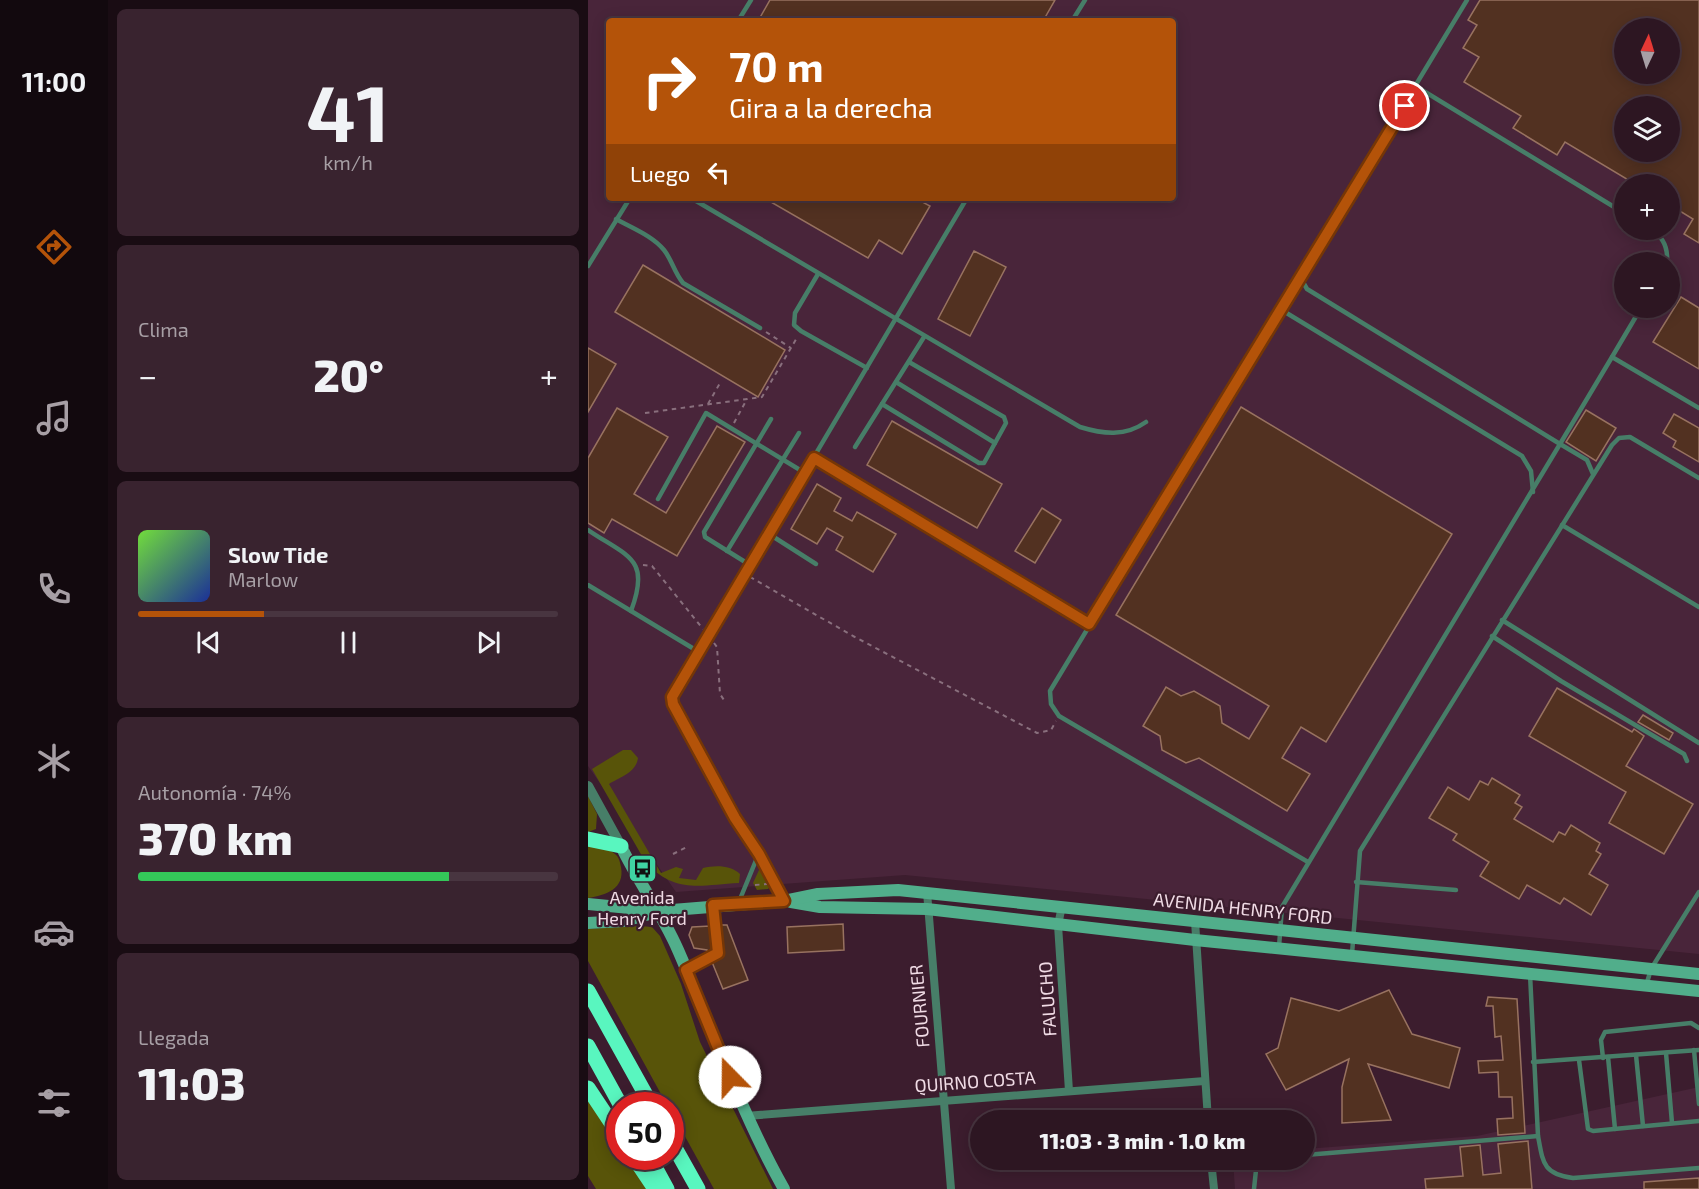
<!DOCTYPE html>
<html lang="es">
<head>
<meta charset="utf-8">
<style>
	:root { --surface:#2d1622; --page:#39232f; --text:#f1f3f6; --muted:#a79fa5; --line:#483540; --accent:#b45309 }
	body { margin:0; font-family:"Exo 2",sans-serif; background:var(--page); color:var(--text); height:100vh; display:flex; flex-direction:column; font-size:22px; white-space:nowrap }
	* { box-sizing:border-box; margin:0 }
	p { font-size:20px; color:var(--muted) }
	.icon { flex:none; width:33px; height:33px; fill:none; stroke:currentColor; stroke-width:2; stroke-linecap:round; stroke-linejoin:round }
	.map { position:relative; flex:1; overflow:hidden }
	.details { display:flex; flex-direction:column; gap:9px; padding:9px; background:#190c13; width:480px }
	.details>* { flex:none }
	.hud { position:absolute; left:18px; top:18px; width:570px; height:183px; border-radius:6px; box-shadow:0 3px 15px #0003,0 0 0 2px var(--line); background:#b45309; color:#fff; overflow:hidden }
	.needle { width:39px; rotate:4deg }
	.tools { position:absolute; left:1026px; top:18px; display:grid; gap:12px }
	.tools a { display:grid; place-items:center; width:66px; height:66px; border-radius:50%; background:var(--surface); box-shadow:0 3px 15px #0003,0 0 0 2px var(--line); font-size:30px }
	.speed { position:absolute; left:18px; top:1092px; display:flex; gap:12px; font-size:30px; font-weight:700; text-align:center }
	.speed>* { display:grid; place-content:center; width:78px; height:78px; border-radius:50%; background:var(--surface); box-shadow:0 3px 15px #0003,0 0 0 2px var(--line); line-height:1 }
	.speed .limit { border:9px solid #d22; background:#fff; color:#111 }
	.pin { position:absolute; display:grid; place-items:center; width:51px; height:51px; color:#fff; margin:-26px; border:3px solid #fff; border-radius:50%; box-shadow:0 2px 6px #0007 }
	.me { position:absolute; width:66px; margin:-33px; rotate:338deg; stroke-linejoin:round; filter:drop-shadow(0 0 4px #0008) }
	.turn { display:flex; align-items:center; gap:21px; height:126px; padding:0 24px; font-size:27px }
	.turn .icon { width:78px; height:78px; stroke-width:2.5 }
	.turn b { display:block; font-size:42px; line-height:51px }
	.then { display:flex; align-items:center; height:57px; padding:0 24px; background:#0003; gap:12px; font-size:22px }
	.big { font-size:45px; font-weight:800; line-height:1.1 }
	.details .widget { flex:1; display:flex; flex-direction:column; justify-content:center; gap:9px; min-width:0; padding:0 21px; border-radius:9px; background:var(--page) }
	.details .dial { align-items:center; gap:0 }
	.dial b { font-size:78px; line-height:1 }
	.song { display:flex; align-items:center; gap:18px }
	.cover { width:72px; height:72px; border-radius:9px; background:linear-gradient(135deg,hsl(100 70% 55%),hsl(230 70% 35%)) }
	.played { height:6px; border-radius:3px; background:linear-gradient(90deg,var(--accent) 30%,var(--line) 30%) }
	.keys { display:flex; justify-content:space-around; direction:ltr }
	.heat { display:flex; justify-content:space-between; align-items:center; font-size:33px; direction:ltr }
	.charge { height:9px; border-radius:4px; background:linear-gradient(90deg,#34c759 74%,var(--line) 0) }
	.trip { position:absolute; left:382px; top:1110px; width:345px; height:60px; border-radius:30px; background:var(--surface); box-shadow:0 3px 15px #0003,0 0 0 2px var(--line); font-weight:800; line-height:60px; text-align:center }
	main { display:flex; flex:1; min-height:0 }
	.dock { display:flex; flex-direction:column; width:108px; justify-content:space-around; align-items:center; background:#12090e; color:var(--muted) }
	.dock .icon { width:42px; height:42px }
	.dock .current { color:var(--accent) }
	.dock b { font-size:27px; color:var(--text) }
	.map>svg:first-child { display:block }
	.built { fill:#49253a; fill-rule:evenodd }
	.green { fill:#585409 }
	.building { fill:#523121; stroke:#987260; stroke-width:1.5; fill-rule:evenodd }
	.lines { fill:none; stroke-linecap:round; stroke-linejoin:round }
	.path { stroke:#896f7d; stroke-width:2; stroke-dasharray:4.5 4.5; stroke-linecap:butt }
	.service { stroke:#477e68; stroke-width:4.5 }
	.minor { stroke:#477e68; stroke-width:8 }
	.tertiary { stroke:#477e68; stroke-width:10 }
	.secondary { stroke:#51ae8b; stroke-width:12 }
	.motorway { stroke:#59f6bf; stroke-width:15 }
	.route-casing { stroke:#753606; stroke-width:15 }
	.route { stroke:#b45309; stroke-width:10 }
	.labels { text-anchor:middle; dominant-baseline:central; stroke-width:4.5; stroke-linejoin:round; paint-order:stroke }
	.poi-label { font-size:18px; fill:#f0dbe5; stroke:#3c1d2e }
	.street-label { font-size:18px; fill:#f0dbe5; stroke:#3c1d2e }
</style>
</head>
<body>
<main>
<nav class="dock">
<b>11:00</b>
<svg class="icon current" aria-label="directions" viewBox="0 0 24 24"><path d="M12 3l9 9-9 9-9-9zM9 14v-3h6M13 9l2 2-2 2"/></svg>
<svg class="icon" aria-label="music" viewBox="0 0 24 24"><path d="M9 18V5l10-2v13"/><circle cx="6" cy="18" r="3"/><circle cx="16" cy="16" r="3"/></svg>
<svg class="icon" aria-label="phone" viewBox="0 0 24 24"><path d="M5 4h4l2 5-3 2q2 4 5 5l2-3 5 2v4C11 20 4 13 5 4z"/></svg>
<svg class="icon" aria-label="climate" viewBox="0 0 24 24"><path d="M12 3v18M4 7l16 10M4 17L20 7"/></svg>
<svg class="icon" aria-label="car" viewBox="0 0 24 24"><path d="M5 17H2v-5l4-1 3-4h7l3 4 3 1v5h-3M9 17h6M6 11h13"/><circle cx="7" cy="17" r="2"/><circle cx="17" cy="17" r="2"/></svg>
<svg class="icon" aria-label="filters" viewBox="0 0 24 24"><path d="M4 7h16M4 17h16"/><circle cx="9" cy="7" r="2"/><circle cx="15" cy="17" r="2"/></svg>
</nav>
<section class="details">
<div class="widget dial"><b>41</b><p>km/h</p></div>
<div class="widget"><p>Clima</p>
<div class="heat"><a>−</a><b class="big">20°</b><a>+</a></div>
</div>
<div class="widget">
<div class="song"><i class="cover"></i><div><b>Slow Tide</b><p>Marlow</p></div></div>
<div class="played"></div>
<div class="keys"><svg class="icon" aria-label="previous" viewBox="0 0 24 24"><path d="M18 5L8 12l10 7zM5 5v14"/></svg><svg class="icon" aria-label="pause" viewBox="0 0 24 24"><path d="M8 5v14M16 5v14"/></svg><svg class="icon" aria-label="next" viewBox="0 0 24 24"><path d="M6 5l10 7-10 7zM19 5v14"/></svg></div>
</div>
<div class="widget"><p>Autonomía · 74%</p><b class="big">370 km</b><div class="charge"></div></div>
<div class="widget"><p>Llegada</p><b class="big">11:03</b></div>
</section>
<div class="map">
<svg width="1111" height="1189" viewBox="0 0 1111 1189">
	<rect width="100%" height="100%" fill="#3c1d2e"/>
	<g class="built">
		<path d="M 0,0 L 1111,0 L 1111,954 L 317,875 L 88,892 L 0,766 ZM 21,21 L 585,21 L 585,198 L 21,198 ZM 1036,28 L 1082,28 L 1082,74 L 1036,74 ZM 1036,106 L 1082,106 L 1082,152 L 1036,152 ZM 1036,184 L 1082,184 L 1082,230 L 1036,230 ZM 1036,262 L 1082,262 L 1082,308 L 1036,308 Z"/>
		<path d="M 1111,1087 L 1111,1189 L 647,1189 L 645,1160 L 717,1160 L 717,1149 L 889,1136 Z"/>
	</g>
	<g class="green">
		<path d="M 35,750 L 43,750 L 50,758 C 48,773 32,777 21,784 L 73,873 L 88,867 L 95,869 L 91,878 L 108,880 L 115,868 C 127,865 143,865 152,874 L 151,883 C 112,885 88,894 58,863 L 4,769 Z"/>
		<path d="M 0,796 L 9,814 L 8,829 L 0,832 Z"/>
		<path d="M 0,845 C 8,847 21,848 27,854 C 31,857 32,862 33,867 C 37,889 18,895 0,898 Z"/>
		<path d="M 174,869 L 183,886 L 180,889 L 169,890 L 165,883 L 171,870 Z"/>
		<path d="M 52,926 L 64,927 L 72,936 L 93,984 L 112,1042 L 185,1189 L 126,1189 L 83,1111 L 82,1106 L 79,1105 L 0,961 L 0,929 Z"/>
		<path d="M 0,1098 L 31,1147 L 32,1156 L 38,1157 L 59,1189 L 8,1189 L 0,1176 Z"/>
	</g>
	<g class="building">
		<path d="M 182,0 L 467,0 L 455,21 L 170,21 Z"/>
		<path d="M 892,0 L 1111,0 L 1111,243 L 1096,234 L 1105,219 L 1082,205 L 1082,184 L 1047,184 L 977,142 L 969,155 L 925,128 L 933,116 L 876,82 L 891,57 L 875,48 L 889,25 L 880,20 ZM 1036,28 L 1082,28 L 1082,74 L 1036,74 ZM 1036,106 L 1082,106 L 1082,152 L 1036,152 Z"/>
		<path d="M 176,198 L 327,198 L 342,206 L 314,254 L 291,240 L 280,258 Z"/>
		<path d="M 386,251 L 418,267 L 382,336 L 350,319 Z"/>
		<path d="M 55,265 L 197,350 L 170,397 L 27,312 Z"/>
		<path d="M 1093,297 L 1111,308 L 1111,369 L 1065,342 Z"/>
		<path d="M 0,348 L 28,364 L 0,412 Z"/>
		<path d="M 653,407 L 864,534 L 738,742 L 713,727 L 694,758 L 722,774 L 699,811 L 611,758 L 598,763 L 574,750 L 572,736 L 555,726 L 578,687 L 593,696 L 606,691 L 632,706 L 634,723 L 661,739 L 681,706 L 528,615 Z"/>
		<path d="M 29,408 L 80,437 L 46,494 L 78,513 L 129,426 L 157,442 L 89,556 L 24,519 L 16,533 L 0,523 L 0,458 Z"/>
		<path d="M 998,410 L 1028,428 L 1008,461 L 978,442 Z"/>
		<path d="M 1086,414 L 1111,428 L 1111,462 L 1085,447 L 1088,441 L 1075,433 Z"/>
		<path d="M 304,421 L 414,484 L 389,528 L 279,465 Z"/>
		<path d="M 229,484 L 253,498 L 246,511 L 264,521 L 269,512 L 308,534 L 285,572 L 248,550 L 255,537 L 239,528 L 229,544 L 203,529 Z"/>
		<path d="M 454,508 L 473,520 L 447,563 L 427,551 Z"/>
		<path d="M 969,688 L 1044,732 L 1046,729 L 1056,736 L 1038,766 L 1105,804 L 1076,854 L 1021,823 L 1038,792 L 941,736 Z"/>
		<path d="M 1055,715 L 1085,733 L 1081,740 L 1050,722 Z"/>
		<path d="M 904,778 L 932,795 L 927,803 L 934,807 L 926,819 L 965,842 L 971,832 L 977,835 L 983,825 L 1012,843 L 1008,851 L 1013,854 L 1001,874 L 1020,885 L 1003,915 L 976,898 L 972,904 L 939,885 L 931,899 L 892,876 L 901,862 L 865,840 L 869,834 L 841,818 L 860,787 L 881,800 L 892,781 L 900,785 Z"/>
		<path d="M 255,924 L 256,950 L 200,953 L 199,927 Z"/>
		<path d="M 131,925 L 139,925 L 160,980 L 135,989 L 124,962 L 134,954 Z"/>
		<path d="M 122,926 L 125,951 L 120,953 L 119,950 L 106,948 L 101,935 L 104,927 Z"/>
		<path d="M 801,990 L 824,1034 L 872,1048 L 861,1088 L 780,1064 L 803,1120 L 754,1123 L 754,1087 L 761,1059 L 698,1090 L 678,1054 L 690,1048 L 703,998 L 751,1011 Z"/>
		<path d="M 900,997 L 929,999 L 937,1133 L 910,1135 L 909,1119 L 925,1118 L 924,1097 L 911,1097 L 910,1072 L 891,1073 L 890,1061 L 915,1060 L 913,1036 L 907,1037 L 905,1006 L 898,1006 Z"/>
		<path d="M 940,1141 L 944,1189 L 838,1189 L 837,1179 L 875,1176 L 872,1147 L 892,1145 L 895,1175 L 913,1173 L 910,1144 Z"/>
		<path d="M 1111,1178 L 1111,1189 L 1056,1189 L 1056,1182 Z"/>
	</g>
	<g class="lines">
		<g class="path">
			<path d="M 178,332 L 203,348"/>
			<path d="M 120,404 L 132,383"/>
			<path d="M 57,413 L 174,397 L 210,336"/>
			<path d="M 146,423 L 159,399"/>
			<path d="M 55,565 L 64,566 L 115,629"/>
			<path d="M 162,577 L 265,636 L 449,733 L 463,730 L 468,721"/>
			<path d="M 126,643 L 129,647 L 132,694 L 138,703"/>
			<path d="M 85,854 L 99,847"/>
			<path d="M 167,885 L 179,884"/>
		</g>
		<g class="service">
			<path d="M 150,21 L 163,0"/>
			<path d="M 484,21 L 497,0"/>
			<path d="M 829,87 L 1036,213"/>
			<path d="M 103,198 L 492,427 C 515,434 537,437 558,422"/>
			<path d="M 28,219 C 44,228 65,236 76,250 C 84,260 86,272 95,283 L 172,328"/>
			<path d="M 1063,230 C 1076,237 1080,248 1079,262"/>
			<path d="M 0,266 L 42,198"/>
			<path d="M 230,274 L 207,313 L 206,325 L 213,331 L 279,368"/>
			<path d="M 692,309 L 934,456 L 943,471 L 945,492"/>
			<path d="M 1024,357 L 1053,308"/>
			<path d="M 308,382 L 407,443"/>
			<path d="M 294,404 L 391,463 L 396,463 L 418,423 L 416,417 L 321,362"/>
			<path d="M 267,447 L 336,337"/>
			<path d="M 226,458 L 501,624"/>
			<path d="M 1005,474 L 999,460 L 972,444 L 1024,357 L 1111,408"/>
			<path d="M 70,499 L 118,413 L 217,473"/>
			<path d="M 974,525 L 1111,607"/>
			<path d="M 0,530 C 40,557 63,558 43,611"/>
			<path d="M 181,534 L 228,564"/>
			<path d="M 139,551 L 211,433"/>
			<path d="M 162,565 L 117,537 L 116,532 L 183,419"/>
			<path d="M 0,585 L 111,652"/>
			<path d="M 914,620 L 1111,743"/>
			<path d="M 904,636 L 973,681 L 1096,754 L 1099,761"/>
			<path d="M 720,862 L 471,716 L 463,704 L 462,691 L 879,0"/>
			<path d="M 768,882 L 868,890"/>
			<path d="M 196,901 L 171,853 L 147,818 L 85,704 L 84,697 L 379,198"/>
			<path d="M 150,904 L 171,853"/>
			<path d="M 691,947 L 694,907 L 972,444 L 719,289 L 712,277"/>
			<path d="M 764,954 L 772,851 L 1024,445 L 1031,438 L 1042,437 L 1111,478"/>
			<path d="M 101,969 L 130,953 L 125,908"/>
			<path d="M 942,974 L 950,1136"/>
			<path d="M 1058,986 L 1063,969 L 1111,892"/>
			<path d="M 1106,1050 L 1111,1104"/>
			<path d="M 1078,1053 L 1084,1123"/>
			<path d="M 1048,1055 L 1055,1126"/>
			<path d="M 1020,1057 L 1027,1129"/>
			<path d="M 1015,1058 L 1013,1040 L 1017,1032 L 1103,1023 L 1111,1028"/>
			<path d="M 991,1060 L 1000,1129 L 1005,1131 L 1111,1121"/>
			<path d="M 945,1062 L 1111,1050"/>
			<path d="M 717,1155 L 950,1136 C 955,1163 955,1174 985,1178 L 1111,1168"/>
			<path d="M 666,1189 L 668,1170 L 678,1160"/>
		</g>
		<g class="minor">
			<path d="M 339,892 L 363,1189"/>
			<path d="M 474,906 L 470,925 L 481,1091"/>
			<path d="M 607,921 L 620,1120"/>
			<path d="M 158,1116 L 617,1081"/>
			<path d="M 623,1160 L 626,1189"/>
		</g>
		<path class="tertiary" d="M 0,786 L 33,846"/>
		<g class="secondary">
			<path d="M 33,846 C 50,882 74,913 90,950 C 125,1030 153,1113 196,1189"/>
			<path d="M 203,902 L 232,907 L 339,909 L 607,940 L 1111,991"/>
			<path d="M 0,904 L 72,911 L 196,901 L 230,894 L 310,890 L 1111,974"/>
			<path d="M 0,923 L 36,921 L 65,913"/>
		</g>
		<g class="motorway">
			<path d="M 0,839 L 33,846"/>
			<path d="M 0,991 L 64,1106"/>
			<path d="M 0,1046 L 33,1106"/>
			<path d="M 0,1088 L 32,1136"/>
			<path d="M 82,1139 L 110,1189"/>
			<path d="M 45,1156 L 67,1189"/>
			<path d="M 61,1156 L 79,1189"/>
		</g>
	</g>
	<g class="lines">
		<defs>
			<path id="route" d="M 142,1077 L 98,970 L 130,953 L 125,905 L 196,901 L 171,854 L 147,818 L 85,704 L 84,697 L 226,458 L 501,624 L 817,106"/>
		</defs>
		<use href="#route" class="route-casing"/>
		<use href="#route" class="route"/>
	</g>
	<defs>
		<symbol id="bus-square" viewBox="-11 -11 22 22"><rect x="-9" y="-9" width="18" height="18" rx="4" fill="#3fd4a2" stroke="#3c1d2e"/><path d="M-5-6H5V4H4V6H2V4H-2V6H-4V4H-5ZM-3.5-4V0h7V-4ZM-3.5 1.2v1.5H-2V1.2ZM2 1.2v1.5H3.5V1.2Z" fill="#111"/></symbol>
	</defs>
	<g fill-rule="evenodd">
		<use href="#bus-square" x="38" y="852" width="33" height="33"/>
	</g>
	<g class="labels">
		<g class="poi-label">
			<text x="54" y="897">Avenida<tspan x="54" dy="21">Henry Ford</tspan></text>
		</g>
		<g class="street-label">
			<text transform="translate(655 908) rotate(6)">AVENIDA HENRY FORD</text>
			<text transform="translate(459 999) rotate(-94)">FALUCHO</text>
			<text transform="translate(331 1006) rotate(-95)">FOURNIER</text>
			<text transform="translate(387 1081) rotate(-4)">QUIRNO COSTA</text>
		</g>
	</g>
</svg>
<div class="tools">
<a><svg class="needle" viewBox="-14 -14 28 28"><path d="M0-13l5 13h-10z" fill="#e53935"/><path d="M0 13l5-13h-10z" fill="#a79fa5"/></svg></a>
<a><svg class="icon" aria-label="layers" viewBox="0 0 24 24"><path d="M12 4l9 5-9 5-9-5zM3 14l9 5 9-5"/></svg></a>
<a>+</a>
<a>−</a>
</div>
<div class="speed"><div class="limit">50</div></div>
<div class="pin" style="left:817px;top:106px;background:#d93025"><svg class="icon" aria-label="arrive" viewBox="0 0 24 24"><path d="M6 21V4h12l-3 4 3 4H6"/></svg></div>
<svg class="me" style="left:142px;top:1077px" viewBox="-20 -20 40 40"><circle r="19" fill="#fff"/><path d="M0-13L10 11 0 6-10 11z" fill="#b45309"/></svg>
<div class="trip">11:03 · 3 min · 1.0 km</div>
<div class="hud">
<div class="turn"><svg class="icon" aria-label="right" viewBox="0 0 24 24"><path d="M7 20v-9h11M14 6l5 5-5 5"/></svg><div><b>70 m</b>Gira a la derecha</div></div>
<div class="then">Luego<svg class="icon" aria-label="left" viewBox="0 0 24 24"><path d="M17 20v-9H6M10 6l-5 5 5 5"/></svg></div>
</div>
</div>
</main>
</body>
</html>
